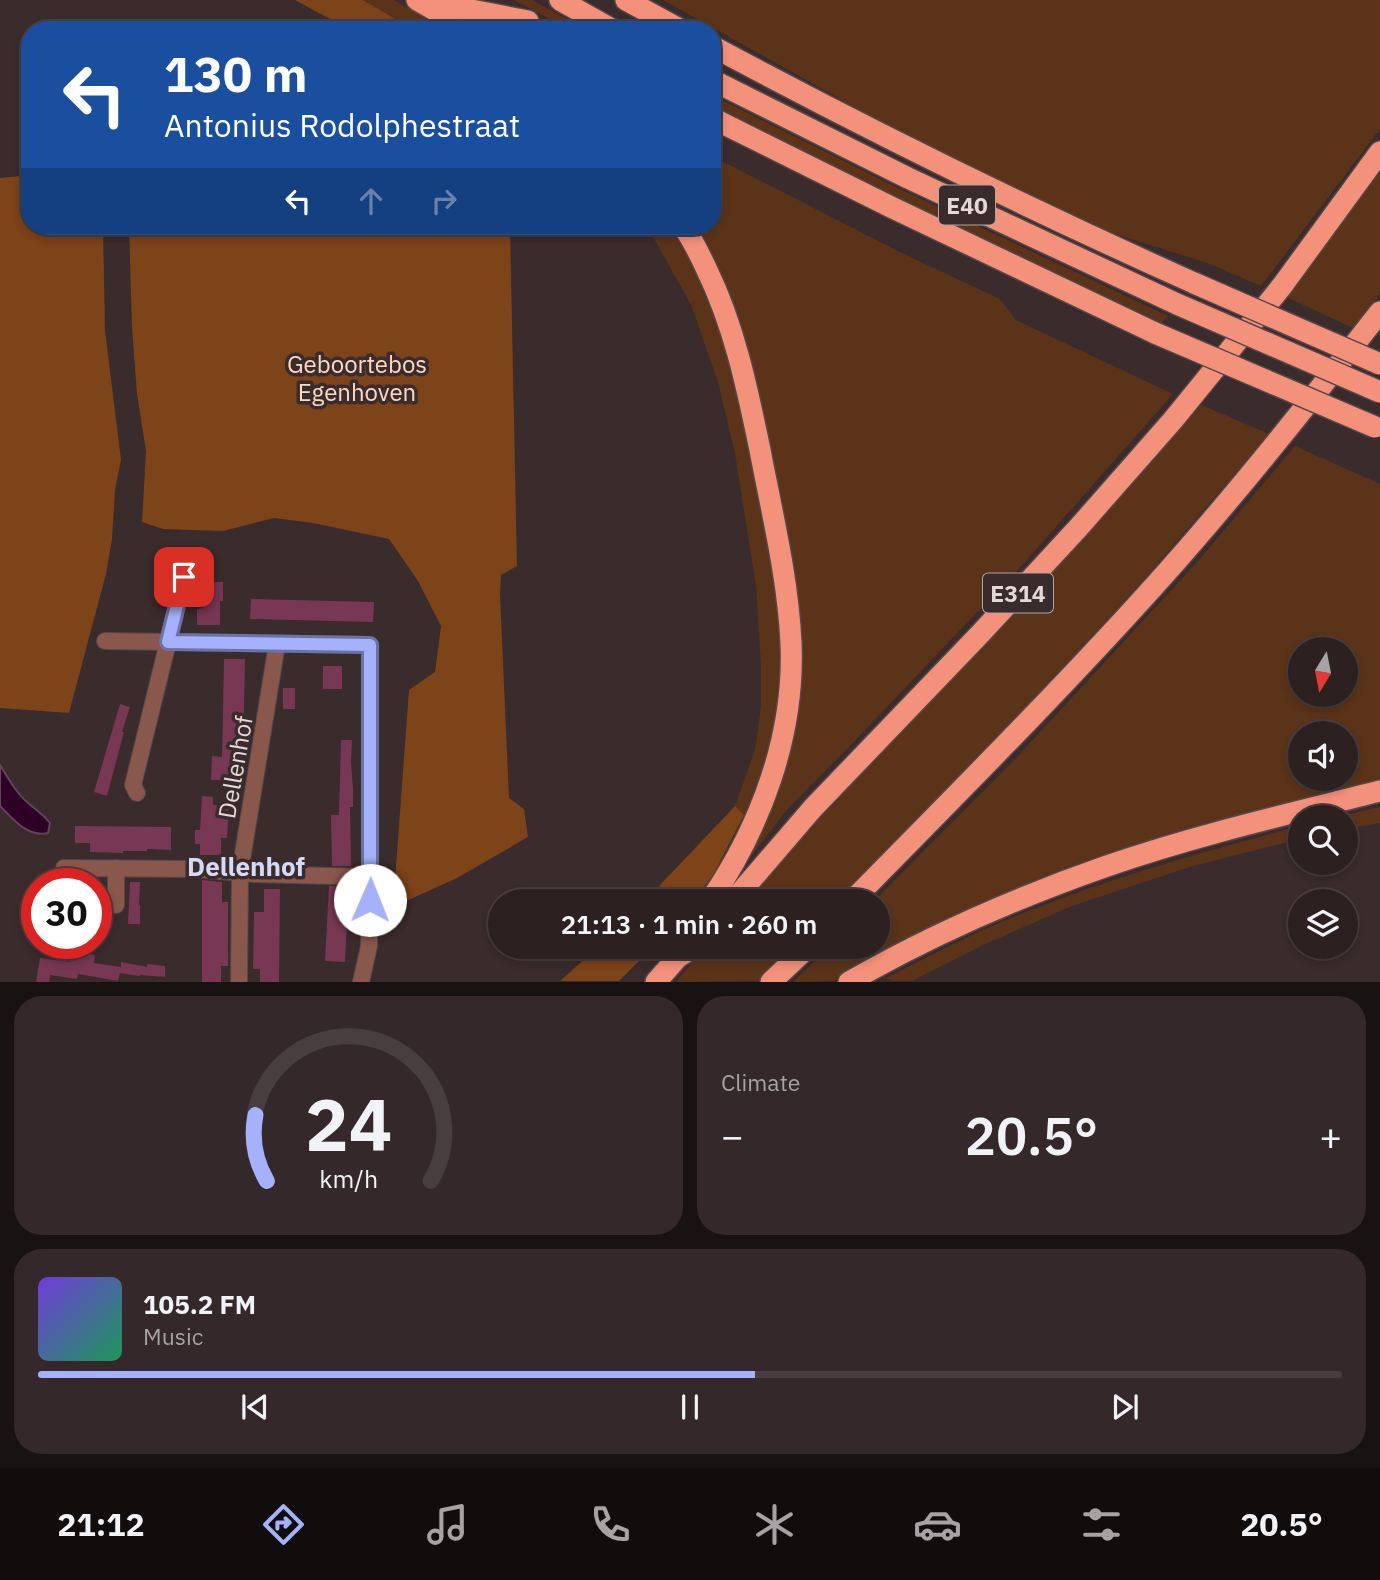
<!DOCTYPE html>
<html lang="en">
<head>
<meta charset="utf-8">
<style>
	:root { --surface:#2c2021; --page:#34282a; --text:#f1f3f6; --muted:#a6a3a5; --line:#483e3f; --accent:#a5b1fc }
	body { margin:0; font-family:"IBM Plex Sans",sans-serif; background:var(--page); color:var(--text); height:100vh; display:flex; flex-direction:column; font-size:26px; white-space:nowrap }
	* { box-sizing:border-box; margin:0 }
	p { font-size:23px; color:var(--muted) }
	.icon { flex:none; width:38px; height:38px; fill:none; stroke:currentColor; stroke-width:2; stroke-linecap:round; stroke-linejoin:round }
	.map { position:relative; height:982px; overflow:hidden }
	.details { display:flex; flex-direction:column; gap:14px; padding:14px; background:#181212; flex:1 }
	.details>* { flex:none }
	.guide { position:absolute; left:21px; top:21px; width:700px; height:214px; border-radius:28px; box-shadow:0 4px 10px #0003,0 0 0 2px var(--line); background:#1a4fa0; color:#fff; overflow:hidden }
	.needle { width:46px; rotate:190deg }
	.buttons { position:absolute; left:1288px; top:637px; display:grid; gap:14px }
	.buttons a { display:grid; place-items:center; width:70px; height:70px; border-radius:50%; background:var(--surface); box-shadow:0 4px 10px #0003,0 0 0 2px var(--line); font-size:35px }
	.speed { position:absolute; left:21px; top:868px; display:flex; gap:14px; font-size:35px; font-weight:700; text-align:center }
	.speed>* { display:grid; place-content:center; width:91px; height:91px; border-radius:50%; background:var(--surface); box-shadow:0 4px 10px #0003,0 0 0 2px var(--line); line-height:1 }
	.speed .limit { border:10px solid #d22; background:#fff; color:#111 }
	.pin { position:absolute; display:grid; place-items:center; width:60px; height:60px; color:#fff; margin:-30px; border-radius:14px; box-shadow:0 4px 10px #0006 }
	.me { position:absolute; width:77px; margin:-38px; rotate:1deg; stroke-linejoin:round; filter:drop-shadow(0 0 5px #0008) }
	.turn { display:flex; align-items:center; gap:24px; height:147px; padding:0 28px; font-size:32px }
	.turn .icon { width:91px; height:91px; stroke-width:2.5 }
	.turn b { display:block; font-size:49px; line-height:60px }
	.lanes { display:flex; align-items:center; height:66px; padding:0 28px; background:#0003; justify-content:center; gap:35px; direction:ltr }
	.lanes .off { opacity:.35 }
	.big { font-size:52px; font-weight:600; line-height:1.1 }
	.details .widget { flex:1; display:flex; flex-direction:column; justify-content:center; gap:10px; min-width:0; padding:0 24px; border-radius:28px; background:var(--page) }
	.details .dial { align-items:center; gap:0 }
	.dial svg { height:182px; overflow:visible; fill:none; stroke:var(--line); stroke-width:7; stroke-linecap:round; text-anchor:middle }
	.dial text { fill:var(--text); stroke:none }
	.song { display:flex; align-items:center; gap:21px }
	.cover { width:84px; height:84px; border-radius:10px; background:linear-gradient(135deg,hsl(260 70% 55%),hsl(150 70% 35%)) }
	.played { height:7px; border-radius:4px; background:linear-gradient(90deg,var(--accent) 55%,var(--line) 55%) }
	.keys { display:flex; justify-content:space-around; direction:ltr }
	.heat { display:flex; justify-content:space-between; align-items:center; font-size:38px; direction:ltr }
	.details .tiles { flex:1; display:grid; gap:14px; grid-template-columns:1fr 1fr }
	.widget:last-child { grid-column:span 2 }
	.trip { position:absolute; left:488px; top:889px; width:402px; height:70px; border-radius:35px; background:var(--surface); box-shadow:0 4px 10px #0003,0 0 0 2px var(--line); font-weight:600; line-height:70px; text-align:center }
	.tab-bar { display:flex; height:112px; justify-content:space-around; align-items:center; background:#120d0d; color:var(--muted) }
	.tab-bar .icon { width:49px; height:49px }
	.tab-bar .on { color:var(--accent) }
	.tab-bar b { font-size:32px; color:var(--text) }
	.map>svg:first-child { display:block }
	.green { fill:#5a3319; fill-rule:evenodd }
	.forest { fill:#7d4319 }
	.water { fill:#2d0026; stroke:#64415c; stroke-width:2 }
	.building { fill:#783753 }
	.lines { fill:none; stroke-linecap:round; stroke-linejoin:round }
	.minor-casing { stroke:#554748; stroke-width:18 }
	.motorway-casing { stroke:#554748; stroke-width:24 }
	.minor { stroke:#89574b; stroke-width:16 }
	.motorway { stroke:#f4917b; stroke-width:21 }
	.motorway-bridge-casing { stroke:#554748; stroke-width:24; stroke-linecap:butt }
	.motorway-bridge { stroke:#f4917b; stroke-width:21 }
	.route-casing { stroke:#6b73a4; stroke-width:18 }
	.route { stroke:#a5b1fc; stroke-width:12 }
	.labels { text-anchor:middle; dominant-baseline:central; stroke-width:7; stroke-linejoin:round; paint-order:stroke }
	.shield { fill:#3a2b2c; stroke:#b1a5a6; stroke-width:2 }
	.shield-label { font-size:23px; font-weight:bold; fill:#e4d9da }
	.park-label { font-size:24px; fill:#fdd9c3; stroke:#3a2b2c }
	.street-label { font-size:24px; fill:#e4d9da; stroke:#3a2b2c }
	.neighbourhood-label { font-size:26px; font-weight:bold; fill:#d4daf7; stroke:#3a2b2c }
</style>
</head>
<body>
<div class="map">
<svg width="1380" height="982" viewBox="0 0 1380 982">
	<rect width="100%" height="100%" fill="#3a2b2c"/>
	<g class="green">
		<path d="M 363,0 L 394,0 L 445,30 L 414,30 Z"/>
		<path d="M 514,0 L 532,0 L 588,30 L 570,30 Z"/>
		<path d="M 663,0 L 1380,0 L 1380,129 L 1261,286 L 1210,264 L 1103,230 L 903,134 Z"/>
		<path d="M 712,95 L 900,189 L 1168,316 L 1162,323 L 895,197 L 712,105 Z"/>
		<path d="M 712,156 L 904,254 L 1000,299 L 1016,320 L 1173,394 L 1025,562 L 847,749 L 786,811 L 742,868 L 778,788 L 787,545 L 691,226 L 712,226 Z"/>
		<path d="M 1380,171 L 1380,294 L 1355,329 L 1284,296 Z"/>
		<path d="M 645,226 L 670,226 C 703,275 726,335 739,392 C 747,429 752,466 759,502 C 763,528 771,554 774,581 C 779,614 781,648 779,682 C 777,728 763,773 744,815 L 735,806 L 755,750 L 761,707 L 761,667 L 756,586 L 735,454 L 718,382 L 691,305 L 656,242 Z"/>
		<path d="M 1197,403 L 1269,434 L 1145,578 L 1014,721 L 838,901 L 744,901 Z"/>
		<path d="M 1295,446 L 1380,484 L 1380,782 L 887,951 L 834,981 L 793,982 L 829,947 L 878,947 L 878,901 L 874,901 L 1015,759 L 1199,560 ZM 1300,649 L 1346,649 L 1346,695 L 1300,695 ZM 1300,733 L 1346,733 L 1346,779 L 1300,779 Z"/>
		<path d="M 1380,807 L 1380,823 L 1346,829 L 1346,817 L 1337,817 Z"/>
		<path d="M 1300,826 L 1300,839 L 1193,866 L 1072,906 L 981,946 L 912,981 L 892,981 L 886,978 C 930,956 974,932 1021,914 C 1112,877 1205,851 1300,826 Z"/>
		<path d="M 705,947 L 794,947 L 760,981 L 676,982 Z"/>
	</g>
	<g class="forest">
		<path d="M 295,0 L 363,0 L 414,30 L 350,30 Z"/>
		<path d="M 30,175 L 30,226 L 103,226 L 105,330 L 121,460 L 115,490 L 112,539 L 106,574 L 69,713 L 0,708 L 0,178 Z"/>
		<path d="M 129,226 L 510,226 L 517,566 L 501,575 L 500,594 L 509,798 L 524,809 L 528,837 L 457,878 L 393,907 L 409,690 L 435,672 L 441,626 L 418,581 L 389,539 L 313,523 L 274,518 L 223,531 L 163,529 L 142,522 L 146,451 L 137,394 L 132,328 Z"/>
		<path d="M 735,806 L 744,815 L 713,875 L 693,901 L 648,901 L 661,884 Z"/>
		<path d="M 598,947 L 653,947 L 619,981 L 560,981 Z"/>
	</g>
	<path class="water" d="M 0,765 C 8,778 16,793 28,803 C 37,811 42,813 50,823 L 48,833 C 28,838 13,819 0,806 Z"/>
	<g class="building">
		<path d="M 202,582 L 223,582 L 223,601 L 220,601 L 220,625 L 197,625 L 197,609 L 203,608 Z"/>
		<path d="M 251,599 L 374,602 L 373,622 L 250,619 Z"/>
		<path d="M 224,659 L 245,659 L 243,758 L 234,758 L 233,780 L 211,780 L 212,756 L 222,757 Z"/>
		<rect x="323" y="666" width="19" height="23"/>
		<rect x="283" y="688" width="12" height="21"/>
		<path d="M 120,704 L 130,707 L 122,732 L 124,732 L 107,796 L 94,792 Z"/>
		<path d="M 341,740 L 352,740 L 351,763 L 353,788 L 353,807 L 350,807 L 351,866 L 332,866 L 331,815 L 339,815 Z"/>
		<path d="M 202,796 L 213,797 L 213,805 L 229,806 L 227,838 L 221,838 L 221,855 L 200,855 L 200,844 L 195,844 L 195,830 L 200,830 Z"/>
		<path d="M 75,826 L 171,827 L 171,850 L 147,849 L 147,851 L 123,851 L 123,853 L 90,852 L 90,843 L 75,843 Z"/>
		<path d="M 202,880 L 222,882 L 222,902 L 228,902 L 228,966 L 221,966 L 221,982 L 202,982 Z"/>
		<path d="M 130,882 L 140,882 L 139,905 L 140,905 L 140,924 L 128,924 Z"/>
		<path d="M 329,886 L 358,887 L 358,897 L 355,897 L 354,921 L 347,921 L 345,962 L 325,961 Z"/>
		<path d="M 264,889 L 280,889 L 279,982 L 260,982 L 260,969 L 253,969 L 254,912 L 264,912 Z"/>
		<path d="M 72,951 L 95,955 L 94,963 L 121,967 L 121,962 L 147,967 L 147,964 L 165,966 L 165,977 L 140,975 L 139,976 L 120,973 L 118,981 L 78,974 L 77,979 L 50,975 L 49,982 L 36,982 L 40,958 L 70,962 Z"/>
	</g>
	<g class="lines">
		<defs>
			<g id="minor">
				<path d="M 105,641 L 370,645 L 370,877 L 369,946 L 361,982"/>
				<path d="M 137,793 L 133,785 L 184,577"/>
				<path d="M 64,868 L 195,869 L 253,874 L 370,877"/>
				<path d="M 116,905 L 116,868"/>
				<path d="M 239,982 L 240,872 L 277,644"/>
			</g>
			<g id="motorway">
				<path d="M 417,0 L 469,30"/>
				<path d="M 438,0 L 461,8 L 528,21"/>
				<path d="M 560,0 L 613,30"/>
				<path d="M 626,0 L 681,30"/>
				<path d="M 712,46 C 870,131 1031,210 1194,283"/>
				<path d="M 712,80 L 908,178 L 1177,304"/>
				<path d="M 712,118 L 891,207 L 1155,333"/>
				<path d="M 683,226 C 692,239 699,253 706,268 C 734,325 747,387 760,450 C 772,513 788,578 791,643 C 795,735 761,826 710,901"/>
				<path d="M 733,901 L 813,808 L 981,633 L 1079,527 L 1173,420 L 1282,286 L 1380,152"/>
				<path d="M 852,901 C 955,796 1059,692 1157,583 C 1235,496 1308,404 1380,312"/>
				<path d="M 656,982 L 677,958 L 694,947"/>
				<path d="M 771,982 L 808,947"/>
				<path d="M 849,982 C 931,935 1018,897 1107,866 C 1196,835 1289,814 1380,791"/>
			</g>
		</defs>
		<use href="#minor" class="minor-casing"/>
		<use href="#motorway" class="motorway-casing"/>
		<use href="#minor" class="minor"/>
		<use href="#motorway" class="motorway"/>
		<defs>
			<g id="motorway-bridge">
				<path d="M 1194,283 L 1380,364"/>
				<path d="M 1177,304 L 1380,392"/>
				<path d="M 1155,333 L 1375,427"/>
			</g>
		</defs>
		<use href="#motorway-bridge" class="motorway-bridge-casing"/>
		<use href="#motorway-bridge" class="motorway-bridge"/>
	</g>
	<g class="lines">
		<defs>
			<path id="route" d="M 184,577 L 168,642 L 370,645 L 370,900"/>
		</defs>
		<use href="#route" class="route-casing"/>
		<use href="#route" class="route"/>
	</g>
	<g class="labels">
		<g class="shield">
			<rect x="939" y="185.5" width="56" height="39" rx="5"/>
			<rect x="983" y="573.5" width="70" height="39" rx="5"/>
		</g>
		<g class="shield-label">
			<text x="967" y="205">E40</text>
			<text x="1018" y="593">E314</text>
		</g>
		<g class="park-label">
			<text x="357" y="364">Geboortebos<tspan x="357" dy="28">Egenhoven</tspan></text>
		</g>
		<g class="street-label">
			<text transform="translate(235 767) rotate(-80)">Dellenhof</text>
		</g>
		<g class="neighbourhood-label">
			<text x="246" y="866">Dellenhof</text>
		</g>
	</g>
</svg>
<div class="buttons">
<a><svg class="needle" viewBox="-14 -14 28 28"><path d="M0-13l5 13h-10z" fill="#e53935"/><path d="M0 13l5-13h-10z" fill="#a6a3a5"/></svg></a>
<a><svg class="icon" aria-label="sound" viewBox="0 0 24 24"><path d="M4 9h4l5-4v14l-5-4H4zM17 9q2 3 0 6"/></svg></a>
<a><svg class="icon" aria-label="search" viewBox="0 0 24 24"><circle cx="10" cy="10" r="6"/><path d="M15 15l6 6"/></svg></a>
<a><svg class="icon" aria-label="layers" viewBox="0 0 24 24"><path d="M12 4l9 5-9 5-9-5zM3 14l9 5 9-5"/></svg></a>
</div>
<div class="speed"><div class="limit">30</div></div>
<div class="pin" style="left:184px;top:577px;background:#d93025"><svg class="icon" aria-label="arrive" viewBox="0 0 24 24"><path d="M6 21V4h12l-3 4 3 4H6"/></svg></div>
<svg class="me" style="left:370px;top:900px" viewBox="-20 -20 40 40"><circle r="19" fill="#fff"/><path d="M0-13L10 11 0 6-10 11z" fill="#a5b1fc"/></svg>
<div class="trip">21:13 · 1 min · 260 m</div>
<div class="guide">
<div class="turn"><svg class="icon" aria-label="left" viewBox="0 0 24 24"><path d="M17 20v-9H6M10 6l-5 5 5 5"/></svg><div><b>130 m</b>Antonius Rodolphestraat</div></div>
<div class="lanes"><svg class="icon" aria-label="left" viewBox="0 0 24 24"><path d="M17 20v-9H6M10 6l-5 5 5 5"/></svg><svg class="icon off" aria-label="ahead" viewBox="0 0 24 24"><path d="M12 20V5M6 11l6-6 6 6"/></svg><svg class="icon off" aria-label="right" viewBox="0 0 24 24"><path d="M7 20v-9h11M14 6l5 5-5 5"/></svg></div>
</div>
</div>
<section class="details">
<div class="tiles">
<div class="widget dial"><svg viewBox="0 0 100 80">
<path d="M14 69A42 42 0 1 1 86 69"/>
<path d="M14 69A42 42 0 0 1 9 40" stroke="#a5b1fc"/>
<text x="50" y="56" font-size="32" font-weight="700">24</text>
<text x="50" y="72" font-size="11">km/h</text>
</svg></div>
<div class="widget"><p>Climate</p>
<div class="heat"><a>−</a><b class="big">20.5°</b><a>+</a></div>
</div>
<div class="widget">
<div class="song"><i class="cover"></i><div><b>105.2 FM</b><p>Music</p></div></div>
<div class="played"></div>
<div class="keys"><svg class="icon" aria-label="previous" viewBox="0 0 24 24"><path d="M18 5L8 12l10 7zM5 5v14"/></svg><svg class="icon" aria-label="pause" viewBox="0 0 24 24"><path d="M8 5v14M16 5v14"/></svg><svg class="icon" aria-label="next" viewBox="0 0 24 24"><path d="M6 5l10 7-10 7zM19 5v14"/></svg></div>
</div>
</div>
</section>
<nav class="tab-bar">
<b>21:12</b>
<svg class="icon on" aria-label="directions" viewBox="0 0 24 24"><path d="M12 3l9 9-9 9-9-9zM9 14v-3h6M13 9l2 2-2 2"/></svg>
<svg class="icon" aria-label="music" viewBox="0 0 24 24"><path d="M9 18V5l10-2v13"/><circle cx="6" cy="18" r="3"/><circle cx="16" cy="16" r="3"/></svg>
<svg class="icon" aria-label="phone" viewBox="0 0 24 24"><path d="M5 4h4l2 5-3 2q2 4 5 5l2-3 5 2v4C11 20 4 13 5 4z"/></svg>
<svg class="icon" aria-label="climate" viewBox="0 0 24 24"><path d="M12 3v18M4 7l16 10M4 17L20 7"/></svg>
<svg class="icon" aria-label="car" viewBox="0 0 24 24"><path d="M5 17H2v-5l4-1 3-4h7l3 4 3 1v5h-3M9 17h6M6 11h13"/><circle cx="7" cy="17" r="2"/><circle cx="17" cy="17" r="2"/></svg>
<svg class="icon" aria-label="filters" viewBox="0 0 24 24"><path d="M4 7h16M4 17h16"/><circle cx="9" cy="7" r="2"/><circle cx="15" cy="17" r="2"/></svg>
<b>20.5°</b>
</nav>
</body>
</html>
